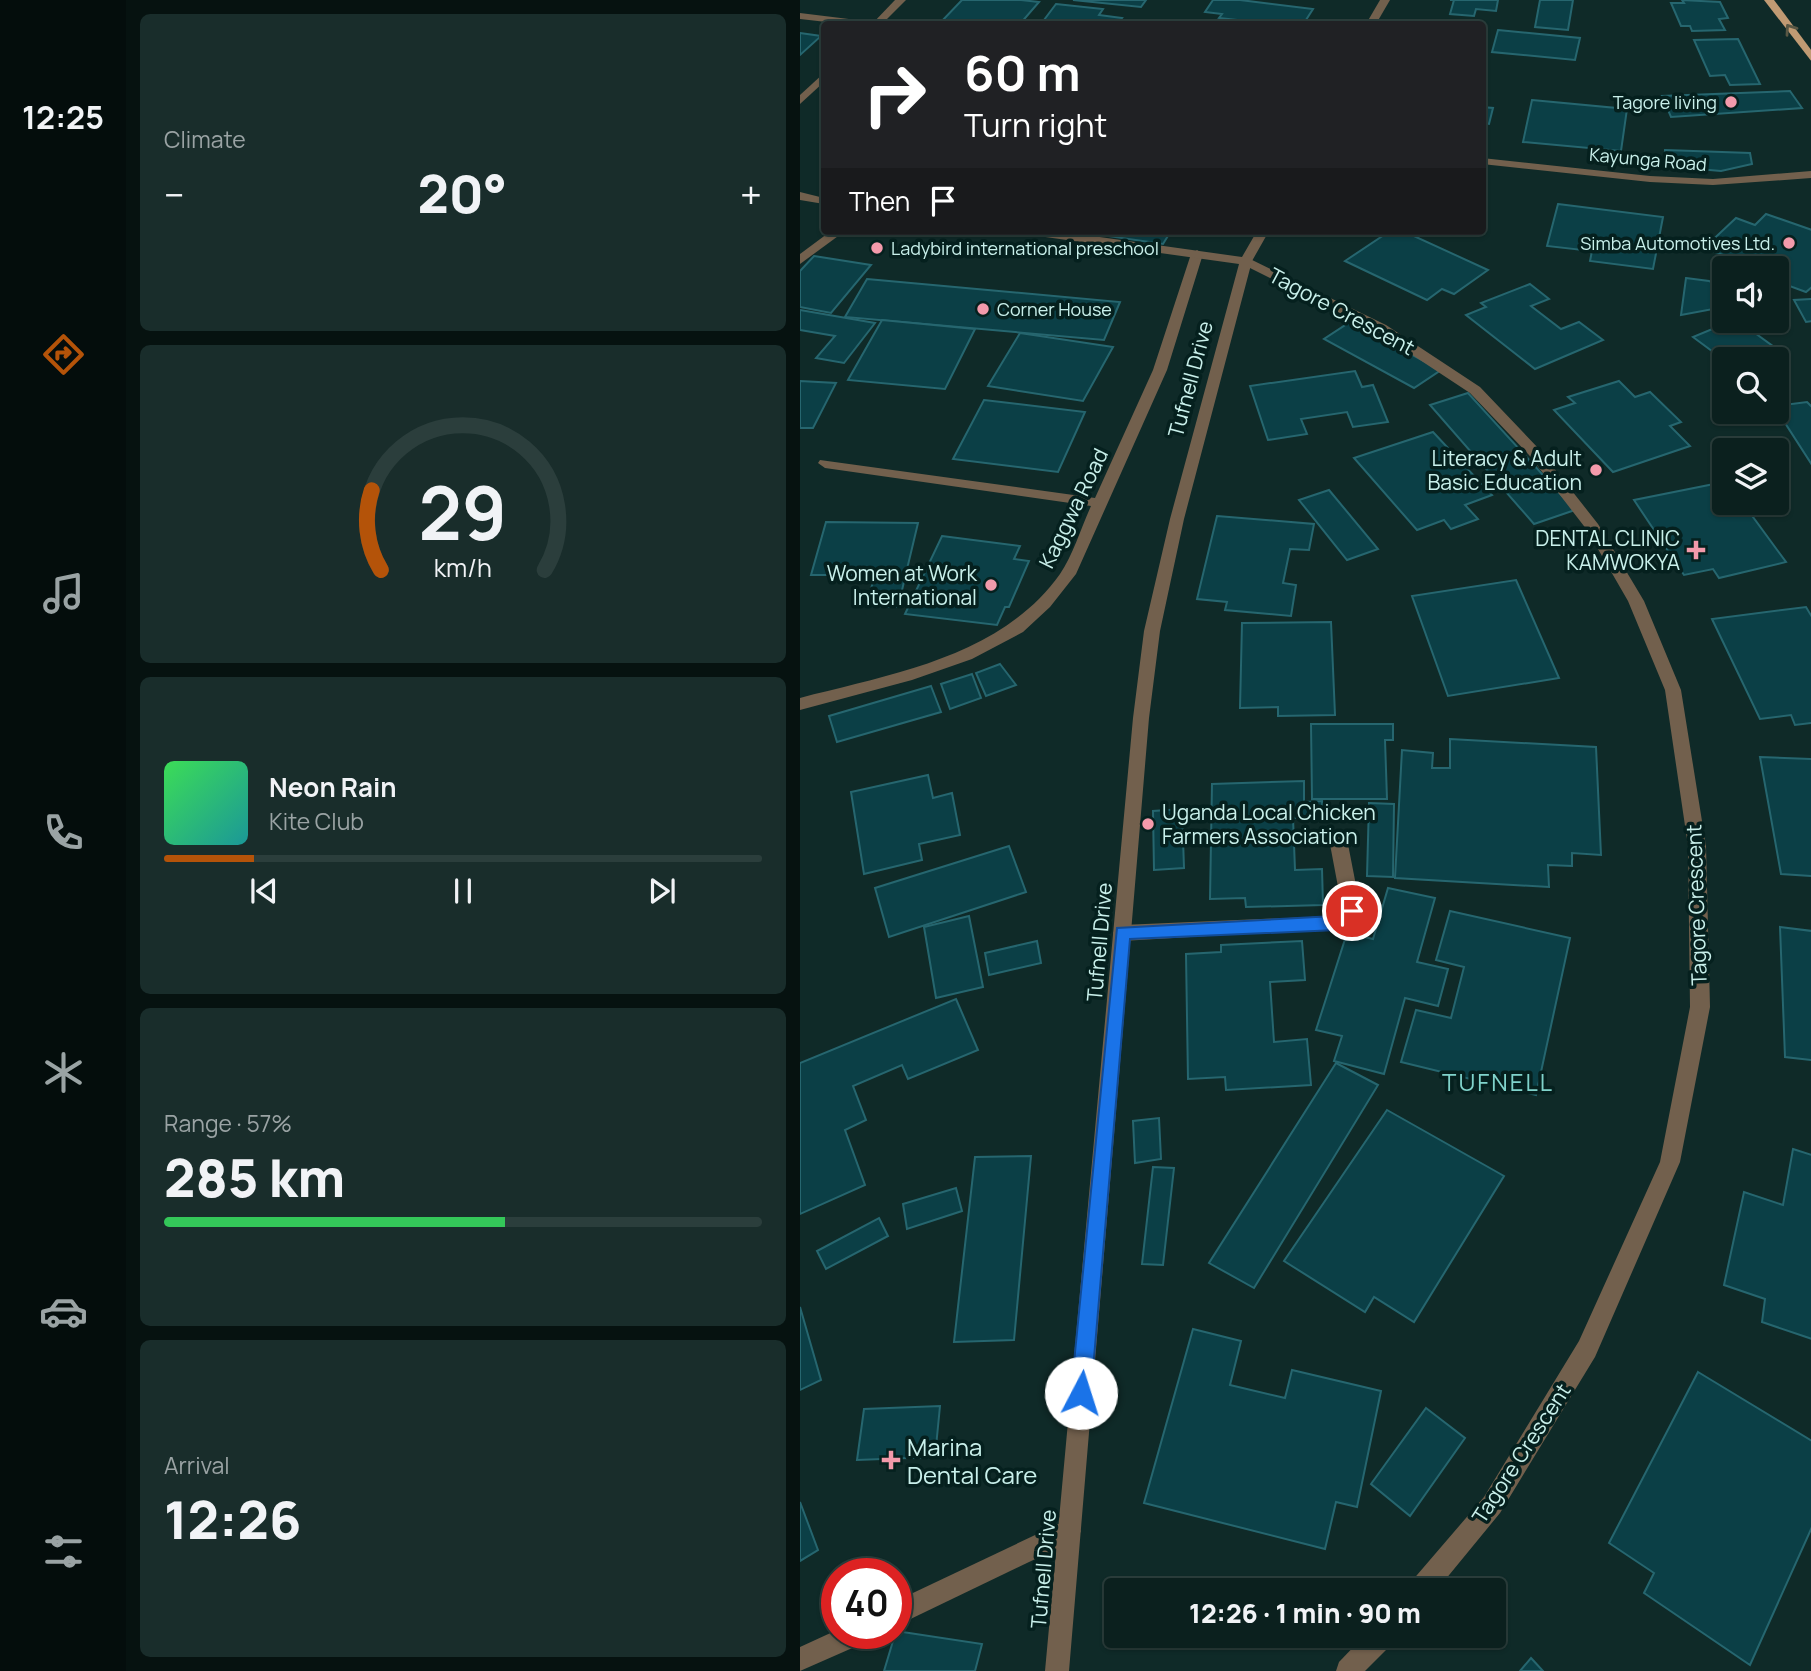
<!DOCTYPE html>
<html lang="en">
<head>
<meta charset="utf-8">
<style>
	:root { --surface:#0b201e; --page:#192d2b; --text:#f1f3f6; --muted:#9aa3a4; --line:#2b3e3c; --accent:#b45309 }
	body { margin:0; font-family:Manrope,sans-serif; background:var(--page); color:var(--text); height:100vh; display:flex; flex-direction:column; font-size:26px; white-space:nowrap }
	* { box-sizing:border-box; margin:0 }
	p { font-size:23px; color:var(--muted) }
	.icon { flex:none; width:38px; height:38px; fill:none; stroke:currentColor; stroke-width:2; stroke-linecap:round; stroke-linejoin:round }
	.map { position:relative; flex:1; overflow:hidden }
	.sheet { display:flex; flex-direction:column; gap:14px; padding:14px; background:#061210; width:674px }
	.sheet>* { flex:none }
	.hud { position:absolute; left:21px; top:21px; width:665px; height:214px; border-radius:7px; box-shadow:0 2px 5px #0004,0 0 0 2px var(--line); background:#202124; color:#fff; overflow:hidden }
	.fabs { position:absolute; left:912px; top:256px; display:grid; gap:14px }
	.fabs a { display:grid; place-items:center; width:77px; height:77px; border-radius:7px; background:var(--surface); box-shadow:0 2px 5px #0004,0 0 0 2px var(--line); font-size:35px }
	.speed { position:absolute; left:21px; top:1558px; display:flex; gap:14px; font-size:35px; font-weight:700; text-align:center }
	.speed>* { display:grid; place-content:center; width:91px; height:91px; border-radius:50%; background:var(--surface); box-shadow:0 2px 5px #0004,0 0 0 2px var(--line); line-height:1 }
	.speed .limit { border:10px solid #d22; background:#fff; color:#111 }
	.pin { position:absolute; display:grid; place-items:center; width:60px; height:60px; color:#fff; margin:-30px; border:4px solid #fff; border-radius:50%; box-shadow:0 2px 7px #0007 }
	.me { position:absolute; width:77px; margin:-38px; rotate:5deg; stroke-linejoin:round; filter:drop-shadow(0 0 5px #0008) }
	.turn { display:flex; align-items:center; gap:24px; height:147px; padding:0 28px; font-size:32px }
	.turn .icon { width:91px; height:91px; stroke-width:2.5 }
	.turn b { display:block; font-size:49px; line-height:60px }
	.then { display:flex; align-items:center; height:66px; padding:0 28px; background:#0003; gap:14px; font-size:26px }
	.big { font-size:52px; font-weight:800; line-height:1.1 }
	.sheet .card { flex:1; display:flex; flex-direction:column; justify-content:center; gap:10px; min-width:0; padding:0 24px; border-radius:10px; background:var(--page) }
	.sheet .dial { align-items:center; gap:0 }
	.dial svg { height:182px; overflow:visible; fill:none; stroke:var(--line); stroke-width:7; stroke-linecap:round; text-anchor:middle }
	.dial text { fill:var(--text); stroke:none }
	.song { display:flex; align-items:center; gap:21px }
	.cover { width:84px; height:84px; border-radius:10px; background:linear-gradient(135deg,hsl(130 70% 55%),hsl(180 70% 35%)) }
	.played { height:7px; border-radius:4px; background:linear-gradient(90deg,var(--accent) 15%,var(--line) 15%) }
	.keys { display:flex; justify-content:space-around; direction:ltr }
	.heat { display:flex; justify-content:space-between; align-items:center; font-size:38px; direction:ltr }
	.charge { height:10px; border-radius:5px; background:linear-gradient(90deg,#34c759 57%,var(--line) 0) }
	.trip { position:absolute; left:304px; top:1578px; width:402px; height:70px; border-radius:7px; background:var(--surface); box-shadow:0 2px 5px #0004,0 0 0 2px var(--line); font-weight:800; line-height:70px; text-align:center }
	main { display:flex; flex:1; min-height:0 }
	.dock { display:flex; flex-direction:column; width:126px; justify-content:space-around; align-items:center; background:#040d0c; color:var(--muted) }
	.dock .icon { width:49px; height:49px }
	.dock .current { color:var(--accent) }
	.dock b { font-size:32px; color:var(--text) }
	.map>svg:first-child { display:block }
	.building { fill:#0b3f46; stroke:#26666f; stroke-width:2 }
	.lines { fill:none; stroke-linecap:round; stroke-linejoin:round }
	.service { fill:#72604d; fill-rule:evenodd }
	.minor { fill:#72604d; fill-rule:evenodd }
	.tertiary { fill:#72604d; fill-rule:evenodd }
	.primary { fill:#c09a73; fill-rule:evenodd }
	.oneway { stroke:#595744 }
	.route { fill:#1a73e8; stroke:#114b97; stroke-width:2 }
	.poi-dot { fill:#f39aab; stroke:#05201e; stroke-width:2.5 }
	.labels { text-anchor:middle; dominant-baseline:central; stroke-width:7; stroke-linejoin:round; paint-order:stroke }
	.far-poi-label { font-size:18px; fill:#c9f0eb; stroke:#05201e; text-anchor:end }
	.far-street-label { font-size:18px; fill:#c9f0eb; stroke:#05201e }
	.street-label { font-size:21px; fill:#c9f0eb; stroke:#05201e }
	.poi-label { font-size:21px; fill:#c9f0eb; stroke:#05201e; text-anchor:end }
	.quarter-label { font-size:24px; letter-spacing:2px; fill:#80d3cb; stroke:#05201e }
	.near-poi-label { font-size:24px; fill:#c9f0eb; stroke:#05201e; text-anchor:start }
</style>
</head>
<body>
<main>
<nav class="dock">
<b>12:25</b>
<svg class="icon current" aria-label="directions" viewBox="0 0 24 24"><path d="M12 3l9 9-9 9-9-9zM9 14v-3h6M13 9l2 2-2 2"/></svg>
<svg class="icon" aria-label="music" viewBox="0 0 24 24"><path d="M9 18V5l10-2v13"/><circle cx="6" cy="18" r="3"/><circle cx="16" cy="16" r="3"/></svg>
<svg class="icon" aria-label="phone" viewBox="0 0 24 24"><path d="M5 4h4l2 5-3 2q2 4 5 5l2-3 5 2v4C11 20 4 13 5 4z"/></svg>
<svg class="icon" aria-label="climate" viewBox="0 0 24 24"><path d="M12 3v18M4 7l16 10M4 17L20 7"/></svg>
<svg class="icon" aria-label="car" viewBox="0 0 24 24"><path d="M5 17H2v-5l4-1 3-4h7l3 4 3 1v5h-3M9 17h6M6 11h13"/><circle cx="7" cy="17" r="2"/><circle cx="17" cy="17" r="2"/></svg>
<svg class="icon" aria-label="filters" viewBox="0 0 24 24"><path d="M4 7h16M4 17h16"/><circle cx="9" cy="7" r="2"/><circle cx="15" cy="17" r="2"/></svg>
</nav>
<section class="sheet">
<div class="card"><p>Climate</p>
<div class="heat"><a>−</a><b class="big">20°</b><a>+</a></div>
</div>
<div class="card dial"><svg viewBox="0 0 100 80">
<path d="M14 69A42 42 0 1 1 86 69"/>
<path d="M14 69A42 42 0 0 1 10 34" stroke="#b45309"/>
<text x="50" y="56" font-size="32" font-weight="700">29</text>
<text x="50" y="72" font-size="11">km/h</text>
</svg></div>
<div class="card">
<div class="song"><i class="cover"></i><div><b>Neon Rain</b><p>Kite Club</p></div></div>
<div class="played"></div>
<div class="keys"><svg class="icon" aria-label="previous" viewBox="0 0 24 24"><path d="M18 5L8 12l10 7zM5 5v14"/></svg><svg class="icon" aria-label="pause" viewBox="0 0 24 24"><path d="M8 5v14M16 5v14"/></svg><svg class="icon" aria-label="next" viewBox="0 0 24 24"><path d="M6 5l10 7-10 7zM19 5v14"/></svg></div>
</div>
<div class="card"><p>Range · 57%</p><b class="big">285 km</b><div class="charge"></div></div>
<div class="card"><p>Arrival</p><b class="big">12:26</b></div>
</section>
<div class="map">
<svg width="1012" height="1671" viewBox="0 0 1012 1671">
	<rect width="100%" height="100%" fill="#0f2a28"/>
	<g class="building">
		<path d="M 162,0 L 221,0 L 239,2 L 220,24 L 139,24 Z"/>
		<path d="M 273,0 L 346,0 L 341,7 Z"/>
		<path d="M 413,0 L 440,0 L 513,9 L 504,23 L 474,24 L 419,18 L 422,14 L 405,12 Z"/>
		<path d="M 650,0 L 698,0 L 696,11 L 676,9 L 674,16 L 650,14 L 654,0 Z"/>
		<path d="M 740,0 L 773,0 L 768,30 L 735,27 Z"/>
		<path d="M 882,0 L 920,2 L 928,18 L 919,19 L 925,30 L 892,31 L 890,26 L 881,26 L 871,3 L 884,3 Z"/>
		<path d="M 256,4 L 303,9 L 299,15 L 322,18 L 317,24 L 241,24 Z"/>
		<path d="M 698,30 L 780,38 L 775,60 L 692,52 Z"/>
		<path d="M 0,33 L 21,36 L 0,55 Z"/>
		<path d="M 938,39 L 960,84 L 930,85 L 925,75 L 910,76 L 894,40 Z"/>
		<path d="M 990,91 L 1002,108 L 871,117 L 862,96 Z"/>
		<path d="M 732,100 L 827,109 L 821,151 L 723,142 Z"/>
		<path d="M 682,107 L 693,108 L 689,124 L 682,123 Z"/>
		<path d="M 865,150 L 950,153 L 952,164 L 921,171 L 864,166 Z"/>
		<path d="M 758,204 L 863,217 L 853,269 L 790,261 L 792,251 L 747,246 Z"/>
		<path d="M 966,214 L 1012,230 L 1012,287 L 1006,292 L 976,281 L 976,268 L 958,268 L 904,248 L 936,218 L 955,225 Z"/>
		<path d="M 274,231 L 371,231 L 363,244 Z"/>
		<path d="M 590,231 L 603,231 L 688,270 L 654,294 L 642,289 L 627,300 L 545,261 Z"/>
		<path d="M 14,256 L 71,265 L 31,313 L 0,307 L 0,271 Z"/>
		<path d="M 886,278 L 909,281 L 924,290 L 924,307 L 881,315 Z"/>
		<path d="M 67,279 L 320,302 L 304,340 L 45,317 Z"/>
		<path d="M 730,284 L 749,299 L 731,306 L 761,329 L 779,322 L 803,340 L 735,369 L 666,315 L 686,307 L 681,303 Z"/>
		<path d="M 1012,299 L 1012,321 L 1006,322 L 994,300 Z"/>
		<path d="M 0,310 L 75,323 L 44,363 L 16,358 L 35,336 L 0,330 Z"/>
		<path d="M 82,320 L 175,329 L 145,389 L 48,380 Z"/>
		<path d="M 934,320 L 937,320 L 985,355 L 976,359 L 924,360 L 893,337 Z"/>
		<path d="M 550,322 L 641,370 L 614,388 L 524,339 Z"/>
		<path d="M 220,333 L 313,347 L 283,401 L 188,386 Z"/>
		<path d="M 555,371 L 562,387 L 573,385 L 588,422 L 553,427 L 547,412 L 501,419 L 507,434 L 468,440 L 450,386 Z"/>
		<path d="M 0,381 L 36,383 L 13,428 L 0,428 Z"/>
		<path d="M 819,381 L 835,397 L 850,392 L 881,422 L 870,426 L 890,446 L 813,472 L 754,410 L 775,403 L 768,397 Z"/>
		<path d="M 668,393 L 775,510 L 734,524 L 630,405 Z"/>
		<path d="M 184,400 L 285,412 L 258,472 L 153,459 Z"/>
		<path d="M 1007,402 L 1012,407 L 1012,465 L 976,409 L 976,406 Z"/>
		<path d="M 633,432 L 692,495 L 665,505 L 678,519 L 651,529 L 644,520 L 617,530 L 554,458 Z"/>
		<path d="M 924,482 L 924,502 L 942,502 L 986,562 L 919,578 L 913,569 L 884,575 L 834,500 Z"/>
		<path d="M 529,490 L 578,549 L 547,560 L 499,500 Z"/>
		<path d="M 417,516 L 514,524 L 509,550 L 490,549 L 483,583 L 496,585 L 491,616 L 425,610 L 427,602 L 397,599 Z"/>
		<path d="M 26,522 L 118,523 L 98,607 L 66,606 L 75,575 L 11,575 Z"/>
		<path d="M 142,536 L 220,546 L 214,559 L 229,561 L 209,607 L 205,607 L 197,625 L 105,614 Z"/>
		<path d="M 716,580 L 759,678 L 648,696 L 612,596 Z"/>
		<path d="M 1006,607 L 1012,617 L 1012,723 L 995,725 L 991,715 L 960,719 L 912,619 Z"/>
		<path d="M 531,622 L 535,715 L 478,716 L 478,707 L 440,708 L 442,623 Z"/>
		<path d="M 200,664 L 216,685 L 186,696 L 176,673 Z"/>
		<path d="M 172,674 L 181,698 L 150,709 L 141,684 Z"/>
		<path d="M 131,686 L 141,712 L 37,742 L 29,716 Z"/>
		<path d="M 511,724 L 593,724 L 593,740 L 585,740 L 587,799 L 512,799 Z"/>
		<path d="M 650,739 L 796,747 L 801,855 L 772,853 L 772,866 L 748,865 L 749,887 L 595,878 L 602,750 L 633,753 L 632,768 L 650,768 Z"/>
		<path d="M 960,757 L 1012,759 L 1012,876 L 981,874 Z"/>
		<path d="M 128,775 L 133,798 L 152,793 L 160,835 L 119,844 L 122,860 L 64,874 L 51,792 Z"/>
		<path d="M 504,781 L 504,802 L 522,801 L 523,818 L 493,818 L 495,870 L 522,869 L 523,905 L 446,907 L 445,898 L 410,899 L 412,784 Z"/>
		<path d="M 569,803 L 594,804 L 593,877 L 567,876 Z"/>
		<path d="M 382,809 L 384,868 L 354,870 L 353,811 Z"/>
		<path d="M 209,846 L 226,892 L 89,937 L 75,888 Z"/>
		<path d="M 588,888 L 635,898 L 617,962 L 648,969 L 638,1006 L 605,998 L 584,1074 L 534,1061 L 542,1036 L 516,1030 L 547,933 L 573,939 Z"/>
		<path d="M 650,911 L 770,938 L 736,1095 L 601,1062 L 616,1010 L 651,1018 L 664,967 L 636,960 Z"/>
		<path d="M 169,916 L 183,987 L 136,998 L 124,927 Z"/>
		<path d="M 980,927 L 1012,931 L 1012,1060 L 985,1057 Z"/>
		<path d="M 237,941 L 241,963 L 189,975 L 185,953 Z"/>
		<path d="M 502,941 L 505,980 L 470,982 L 474,1042 L 507,1039 L 511,1085 L 426,1090 L 425,1077 L 388,1079 L 386,954 L 421,952 L 421,945 Z"/>
		<path d="M 156,999 L 178,1050 L 108,1079 L 102,1065 L 53,1086 L 66,1120 L 45,1130 L 65,1185 L 0,1214 L 0,1063 Z"/>
		<path d="M 536,1063 L 578,1085 L 454,1288 L 409,1263 Z"/>
		<path d="M 587,1110 L 704,1176 L 614,1322 L 574,1297 L 565,1312 L 484,1261 Z"/>
		<path d="M 359,1118 L 361,1159 L 335,1163 L 333,1121 Z"/>
		<path d="M 993,1149 L 1012,1155 L 1012,1339 L 962,1322 L 965,1299 L 924,1285 L 944,1192 L 983,1205 Z"/>
		<path d="M 231,1156 L 214,1340 L 154,1342 L 175,1157 Z"/>
		<path d="M 353,1167 L 374,1168 L 363,1265 L 342,1264 Z"/>
		<path d="M 156,1188 L 162,1211 L 107,1229 L 103,1204 Z"/>
		<path d="M 79,1218 L 88,1236 L 26,1269 L 17,1251 Z"/>
		<path d="M 0,1307 L 21,1380 L 0,1390 Z"/>
		<path d="M 393,1329 L 441,1341 L 430,1385 L 485,1398 L 492,1370 L 581,1391 L 557,1507 L 536,1502 L 525,1549 L 344,1503 Z"/>
		<path d="M 898,1372 L 1012,1441 L 1012,1527 L 950,1665 L 844,1593 L 854,1573 L 809,1543 Z"/>
		<path d="M 140,1406 L 135,1457 L 57,1460 L 64,1409 Z"/>
		<path d="M 626,1408 L 665,1438 L 610,1516 L 571,1484 Z"/>
		<path d="M 0,1502 L 18,1550 L 0,1561 Z"/>
		<path d="M 96,1631 L 182,1644 L 175,1671 L 84,1671 Z"/>
		<path d="M 731,1658 L 743,1671 L 720,1671 Z"/>
	</g>
	<g class="lines">
		<g class="service">
			<path d="M 0,13 L 65,21 L 70,24 L 44,24 L 0,19 Z"/>
			<path d="M 538,832 L 544,834 L 547,839 L 561,911 L 543,928 L 322,941 L 316,938 L 313,933 L 316,928 L 322,925 L 533,916 L 542,908 L 529,839 L 532,834 Z"/>
		</g>
		<g class="minor">
			<path d="M 95,0 L 106,0 L 82,24 L 72,24 Z"/>
			<path d="M 24,73 L 24,82 L 0,104 L 0,95 Z"/>
			<path d="M 682,158 L 850,176 L 913,179 L 1012,171 L 1012,178 L 913,185 L 850,182 L 682,164 Z"/>
			<path d="M 31,231 L 45,231 L 0,264 L 0,254 Z"/>
			<path d="M 397,250 L 403,254 L 367,370 L 276,574 L 250,607 L 223,632 L 172,659 L 112,680 L 0,710 L 0,698 C 92,674 201,657 260,574 C 273,555 281,528 291,506 L 25,468 L 18,463 L 20,460 L 295,498 L 353,370 L 391,254 Z"/>
			<path d="M 446,257 L 586,325 L 680,387 L 739,449 L 798,524 L 844,601 L 881,690 L 906,846 L 910,1007 L 880,1162 L 795,1357 L 700,1513 L 636,1591 L 608,1591 L 611,1582 L 684,1497 L 779,1341 L 860,1162 L 890,1007 L 888,846 L 865,690 L 828,601 L 787,530 L 729,455 L 670,393 L 576,331 L 442,264 L 442,258 Z"/>
			<path d="M 269,1519 L 277,1523 L 281,1531 L 277,1539 L 96,1626 L 96,1601 Z"/>
			<path d="M 37,1630 L 37,1633 L 69,1633 L 66,1642 L 0,1671 L 0,1647 Z"/>
			<path d="M 564,1636 L 594,1636 L 591,1645 L 565,1671 L 536,1671 L 539,1662 Z"/>
		</g>
		<g class="tertiary">
			<path d="M 580,0 L 590,0 L 576,24 L 566,24 Z"/>
			<path d="M 0,192 L 24,198 L 24,204 L 0,200 Z"/>
			<path d="M 225,231 L 257,231 L 442,257 L 457,231 L 469,231 L 452,261 L 384,519 L 360,631 L 349,718 L 269,1671 L 245,1671 L 333,718 L 344,631 L 370,519 L 439,264 L 231,235 Z"/>
		</g>
		<path class="primary" d="M 964,0 L 974,0 L 1012,51 L 1012,62 Z"/>
	</g>
	<defs><path id="oneway-chevron" d="M-2-3.5L2.5 0L-2 3.5" fill="none" stroke-width="1.6" stroke-linecap="round" stroke-linejoin="round" transform="scale(1.75)"/></defs>
	<use class="oneway" href="#oneway-chevron" transform="translate(990 29) rotate(-125)"/>
	<path class="route" d="M 552,904 L 558,906 L 560,911 L 543,928 L 537,930 L 330,939 L 291,1393 L 288,1401 L 281,1404 L 274,1401 L 271,1393 L 317,928 L 534,916 Z"/>
	<g class="poi-dot">
		<circle cx="931" cy="102" r="7"/>
		<circle cx="989" cy="243" r="7"/>
		<circle cx="77" cy="248" r="7"/>
		<circle cx="183" cy="309" r="7"/>
		<circle cx="796" cy="470" r="7"/>
		<path d="M892.5 539.5h7v7h7v7h-7v7h-7v-7h-7v-7h7z"/>
		<circle cx="191" cy="585" r="7"/>
		<circle cx="348" cy="824" r="7"/>
		<path d="M87.5 1449.5h7v7h7v7h-7v7h-7v-7h-7v-7h7z"/>
	</g>
	<g class="labels">
		<g class="far-poi-label">
			<text x="917" y="102">Tagore living</text>
			<text x="975" y="243">Simba Automotives Ltd.</text>
			<text x="91" y="248" text-anchor="start">Ladybird international preschool</text>
			<text x="197" y="309" text-anchor="start">Corner House</text>
		</g>
		<g class="far-street-label">
			<text transform="translate(848 159) rotate(5)">Kayunga Road</text>
		</g>
		<g class="street-label">
			<text transform="translate(542 311) rotate(28)">Tagore Crescent</text>
			<text transform="translate(390 379) rotate(-75)">Tufnell Drive</text>
			<text transform="translate(273 508) rotate(-64)">Kaggwa Road</text>
			<text transform="translate(896 905) rotate(-92)">Tagore Crescent</text>
			<text transform="translate(299 942) rotate(-85)">Tufnell Drive</text>
			<text transform="translate(721 1453) rotate(-57)">Tagore Crescent</text>
			<text transform="translate(243 1569) rotate(-85)">Tufnell Drive</text>
		</g>
		<g class="poi-label">
			<text x="782" y="458">Literacy &amp; Adult<tspan x="782" dy="24">Basic Education</tspan></text>
			<text x="880" y="538">DENTAL CLINIC<tspan x="880" dy="24">KAMWOKYA</tspan></text>
			<text x="177" y="573">Women at Work<tspan x="177" dy="24">International</tspan></text>
			<text x="362" y="812" text-anchor="start">Uganda Local Chicken<tspan x="362" dy="24">Farmers Association</tspan></text>
		</g>
		<g class="quarter-label">
			<text x="698" y="1081">TUFNELL</text>
		</g>
		<g class="near-poi-label">
			<text x="107" y="1446">Marina<tspan x="107" dy="28">Dental Care</tspan></text>
		</g>
	</g>
</svg>
<div class="fabs">
<a><svg class="icon" aria-label="sound" viewBox="0 0 24 24"><path d="M4 9h4l5-4v14l-5-4H4zM17 9q2 3 0 6"/></svg></a>
<a><svg class="icon" aria-label="search" viewBox="0 0 24 24"><circle cx="10" cy="10" r="6"/><path d="M15 15l6 6"/></svg></a>
<a><svg class="icon" aria-label="layers" viewBox="0 0 24 24"><path d="M12 4l9 5-9 5-9-5zM3 14l9 5 9-5"/></svg></a>
</div>
<div class="speed"><div class="limit">40</div></div>
<div class="pin" style="left:552px;top:911px;background:#d93025"><svg class="icon" aria-label="arrive" viewBox="0 0 24 24"><path d="M6 21V4h12l-3 4 3 4H6"/></svg></div>
<svg class="me" style="left:281px;top:1393px" viewBox="-20 -20 40 40"><circle r="19" fill="#fff"/><path d="M0-13L10 11 0 6-10 11z" fill="#1a73e8"/></svg>
<div class="trip">12:26 · 1 min · 90 m</div>
<div class="hud">
<div class="turn"><svg class="icon" aria-label="right" viewBox="0 0 24 24"><path d="M7 20v-9h11M14 6l5 5-5 5"/></svg><div><b>60 m</b>Turn right</div></div>
<div class="then">Then<svg class="icon" aria-label="arrive" viewBox="0 0 24 24"><path d="M6 21V4h12l-3 4 3 4H6"/></svg></div>
</div>
</div>
</main>
</body>
</html>
